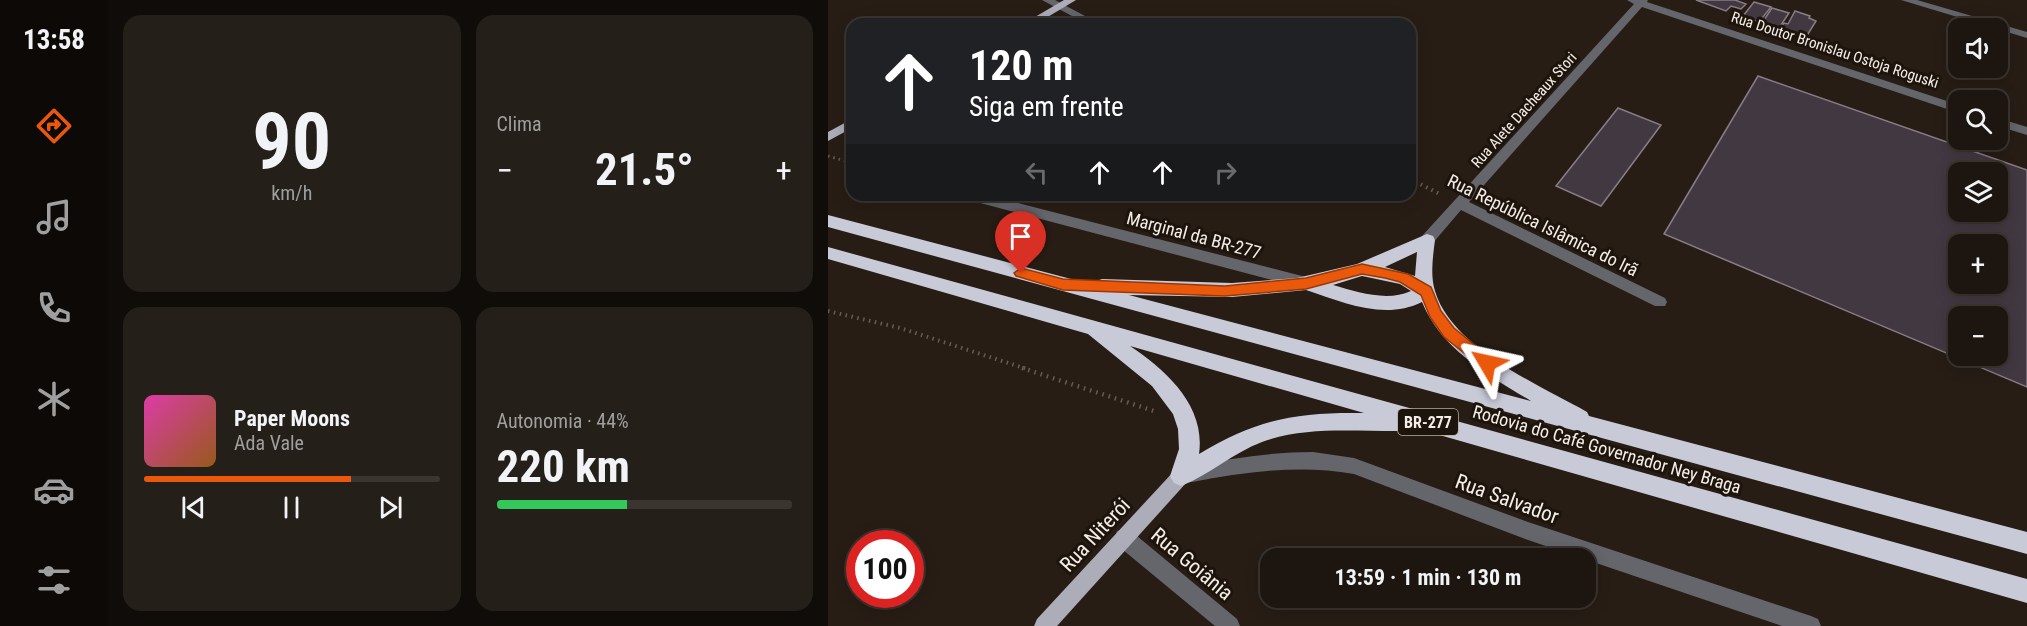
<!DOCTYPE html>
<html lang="pt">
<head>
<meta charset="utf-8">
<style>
	:root { --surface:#1d1610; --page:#251f19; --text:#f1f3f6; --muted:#a09f9f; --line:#3b3530; --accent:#ea580c }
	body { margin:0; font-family:"Roboto Condensed",sans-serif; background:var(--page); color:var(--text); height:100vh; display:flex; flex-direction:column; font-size:22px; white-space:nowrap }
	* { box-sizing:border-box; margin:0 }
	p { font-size:20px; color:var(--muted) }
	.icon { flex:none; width:33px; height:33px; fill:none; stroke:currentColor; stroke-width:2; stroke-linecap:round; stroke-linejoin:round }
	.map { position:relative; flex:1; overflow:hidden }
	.side { display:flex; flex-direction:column; gap:15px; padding:15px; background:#100c09; width:720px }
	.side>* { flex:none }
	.top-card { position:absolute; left:18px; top:18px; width:570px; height:183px; border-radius:18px; box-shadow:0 3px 15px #0003,0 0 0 2px var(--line); background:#202124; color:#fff; overflow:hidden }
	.tools { position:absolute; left:1120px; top:18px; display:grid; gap:12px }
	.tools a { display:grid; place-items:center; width:60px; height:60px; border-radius:12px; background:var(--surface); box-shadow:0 3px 15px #0003,0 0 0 2px var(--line); font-size:30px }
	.speed { position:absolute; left:18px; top:530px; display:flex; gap:12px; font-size:30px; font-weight:700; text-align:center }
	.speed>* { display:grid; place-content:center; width:78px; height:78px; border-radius:50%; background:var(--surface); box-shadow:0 3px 15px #0003,0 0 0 2px var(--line); line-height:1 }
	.speed .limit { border:9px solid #d22; background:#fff; color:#111 }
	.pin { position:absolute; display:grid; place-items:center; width:51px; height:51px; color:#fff; margin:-62px -26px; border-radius:50% 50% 50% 0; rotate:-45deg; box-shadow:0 0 6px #0007 }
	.pin .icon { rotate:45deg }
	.me { position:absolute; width:66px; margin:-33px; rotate:306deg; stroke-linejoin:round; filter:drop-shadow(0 0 4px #0008) }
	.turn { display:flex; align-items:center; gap:21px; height:126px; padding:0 24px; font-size:27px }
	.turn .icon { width:78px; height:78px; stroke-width:2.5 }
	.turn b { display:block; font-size:42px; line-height:51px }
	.lanes { display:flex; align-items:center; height:57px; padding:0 24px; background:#0003; justify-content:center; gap:30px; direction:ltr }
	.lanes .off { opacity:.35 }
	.big { font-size:45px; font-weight:700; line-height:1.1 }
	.side .card { flex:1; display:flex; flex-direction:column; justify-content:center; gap:9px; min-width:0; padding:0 21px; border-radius:18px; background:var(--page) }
	.side .dial { align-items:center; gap:0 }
	.dial b { font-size:78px; line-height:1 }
	.song { display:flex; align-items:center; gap:18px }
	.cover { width:72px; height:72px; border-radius:9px; background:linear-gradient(135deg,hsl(320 70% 55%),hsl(30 70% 35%)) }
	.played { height:6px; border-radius:3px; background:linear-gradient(90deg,var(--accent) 70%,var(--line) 70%) }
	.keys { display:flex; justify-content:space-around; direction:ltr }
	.heat { display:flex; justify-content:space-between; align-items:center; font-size:33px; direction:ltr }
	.charge { height:9px; border-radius:4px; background:linear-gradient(90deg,#34c759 44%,var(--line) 0) }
	.side .tiles { flex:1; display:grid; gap:15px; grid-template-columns:repeat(2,1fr) }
	.trip { position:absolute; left:432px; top:548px; width:336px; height:60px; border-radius:18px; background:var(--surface); box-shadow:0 3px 15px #0003,0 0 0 2px var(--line); font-weight:700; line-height:60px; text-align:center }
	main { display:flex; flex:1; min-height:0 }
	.tab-bar { display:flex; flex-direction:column; width:108px; justify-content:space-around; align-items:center; background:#0c0906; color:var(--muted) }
	.tab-bar .icon { width:42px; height:42px }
	.tab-bar .on { color:var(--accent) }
	.tab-bar b { font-size:27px; color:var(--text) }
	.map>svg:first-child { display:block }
	.building { fill:#423841; stroke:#887c87; stroke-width:1.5; fill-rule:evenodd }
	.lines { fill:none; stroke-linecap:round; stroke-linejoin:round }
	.path-far2 { stroke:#655c54; stroke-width:3; stroke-dasharray:1.5 4; stroke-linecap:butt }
	.path-far1 { stroke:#655c54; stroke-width:4; stroke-dasharray:1.5 4.5; stroke-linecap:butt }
	.path { stroke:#655c54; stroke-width:4.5; stroke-dasharray:1.5 5; stroke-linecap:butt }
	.minor { fill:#65666c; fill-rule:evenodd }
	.major { fill:#acadb9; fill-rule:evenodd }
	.highway { fill:#c8cad8; fill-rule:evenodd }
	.route { fill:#ea580c; stroke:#983908; stroke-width:1.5 }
	.labels { text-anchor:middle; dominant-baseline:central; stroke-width:6; stroke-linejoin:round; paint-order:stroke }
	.far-street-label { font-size:15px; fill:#f5eee8; stroke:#1d140c }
	.shield { fill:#1d140c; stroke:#b4ada6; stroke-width:1.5 }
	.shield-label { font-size:16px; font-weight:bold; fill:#f5eee8 }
	.street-label { font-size:18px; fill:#f5eee8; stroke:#1d140c }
	.near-street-label { font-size:21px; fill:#f5eee8; stroke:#1d140c }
</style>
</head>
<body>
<main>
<nav class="tab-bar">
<b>13:58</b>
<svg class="icon on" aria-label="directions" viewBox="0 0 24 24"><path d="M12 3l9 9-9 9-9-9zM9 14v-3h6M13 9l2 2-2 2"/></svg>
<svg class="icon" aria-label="music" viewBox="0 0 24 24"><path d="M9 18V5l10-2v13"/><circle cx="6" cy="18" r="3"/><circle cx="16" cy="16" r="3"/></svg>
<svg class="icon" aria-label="phone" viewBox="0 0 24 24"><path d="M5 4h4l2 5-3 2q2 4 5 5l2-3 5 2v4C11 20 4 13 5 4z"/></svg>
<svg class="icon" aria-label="climate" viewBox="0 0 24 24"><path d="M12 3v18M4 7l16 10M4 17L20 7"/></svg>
<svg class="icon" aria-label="car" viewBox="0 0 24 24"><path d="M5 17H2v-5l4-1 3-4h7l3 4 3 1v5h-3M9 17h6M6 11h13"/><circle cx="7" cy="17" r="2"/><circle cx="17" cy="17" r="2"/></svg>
<svg class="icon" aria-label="filters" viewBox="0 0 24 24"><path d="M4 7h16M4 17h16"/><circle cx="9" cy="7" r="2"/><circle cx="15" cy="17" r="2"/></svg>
</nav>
<section class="side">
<div class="tiles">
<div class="card dial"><b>90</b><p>km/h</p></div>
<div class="card"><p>Clima</p>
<div class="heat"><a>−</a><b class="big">21.5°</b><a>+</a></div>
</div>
<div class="card">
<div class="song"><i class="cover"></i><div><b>Paper Moons</b><p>Ada Vale</p></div></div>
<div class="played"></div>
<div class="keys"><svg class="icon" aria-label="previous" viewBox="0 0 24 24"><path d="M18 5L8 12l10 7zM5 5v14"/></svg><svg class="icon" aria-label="pause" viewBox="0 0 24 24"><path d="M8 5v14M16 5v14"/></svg><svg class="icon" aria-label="next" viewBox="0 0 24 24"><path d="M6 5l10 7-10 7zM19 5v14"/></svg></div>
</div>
<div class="card"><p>Autonomia · 44%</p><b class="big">220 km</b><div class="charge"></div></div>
</div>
</section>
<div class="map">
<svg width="1199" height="626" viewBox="0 0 1199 626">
	<rect width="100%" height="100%" fill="#271d15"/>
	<g class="building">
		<path d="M 868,0 L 907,0 L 918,4 L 913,9 L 903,6 L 898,11 Z"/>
		<path d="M 926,2 L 943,7 L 931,22 L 915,16 Z"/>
		<path d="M 944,8 L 961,13 L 951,28 L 934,23 Z"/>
		<path d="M 967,11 L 982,16 L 981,18 L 988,21 L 978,37 L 952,29 L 956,23 L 960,24 Z"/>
		<path d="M 930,76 L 1199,170 L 1199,387 L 836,234 ZM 1131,172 L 1170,172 L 1170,212 L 1131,212 ZM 1131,244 L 1170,244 L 1170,284 L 1131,284 ZM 1131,316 L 1170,316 L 1170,356 L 1131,356 Z"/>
		<path d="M 790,108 L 833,125 L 773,206 L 728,186 Z"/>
	</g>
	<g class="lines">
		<path class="path-far2" d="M 0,156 L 24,163"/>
		<g class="path-far1">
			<path d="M 582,179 L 614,195"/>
			<path d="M 0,311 L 72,328 L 199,369"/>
		</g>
		<path class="path" d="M 194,368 L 326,411"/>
		<g class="minor">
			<path d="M 214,0 L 227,0 L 272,24 L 259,24 Z"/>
			<path d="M 799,0 L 820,0 L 819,2 L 1131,105 L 1131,113 L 814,7 L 641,202 L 837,298 L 839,302 L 837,306 L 827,306 L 633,210 L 604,244 L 594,244 L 592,240 L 594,236 L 806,4 Z"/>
			<path d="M 1073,0 L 1089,0 L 1199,32 L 1199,38 Z"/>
			<path d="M 1170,118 L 1199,127 L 1199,135 L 1170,126 Z"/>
			<path d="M 134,195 L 159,195 L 478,277 L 483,279 L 485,283 L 483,287 L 478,289 L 141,200 Z"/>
			<path d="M 485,452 L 526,458 L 700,522 L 983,616 L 990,619 L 993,626 L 954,626 L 700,540 L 526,474 C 471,464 419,472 364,482 L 358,480 L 355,474 L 358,468 L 364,466 C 404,458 444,452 485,452 Z"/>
			<path d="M 296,529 L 303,531 L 409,619 L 412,626 L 387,626 L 289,545 L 287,538 L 289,531 Z"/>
		</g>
		<g class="major">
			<path d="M 236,0 L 248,0 L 208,24 L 195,24 Z"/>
			<path d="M 24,119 L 24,128 L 0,141 L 0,132 Z"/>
			<path d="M 353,468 L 359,470 L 362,476 L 359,482 L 229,626 L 206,626 L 209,619 L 347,470 Z"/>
		</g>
		<g class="highway">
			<path d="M 0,215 L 266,285 L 268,281 L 274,279 L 404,283 L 469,278 L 529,264 L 599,234 L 605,236 L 607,240 C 605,256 602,275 607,291 C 624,348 711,385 759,412 L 761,416 L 1199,532 L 1199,554 L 0,227 ZM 589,252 L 587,276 L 557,267 ZM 534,276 L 572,284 L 583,291 C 559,302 529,292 505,285 ZM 478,290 C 515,302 556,321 594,302 C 613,349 661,376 703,401 L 301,295 L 404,297 Z"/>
			<path d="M 0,247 L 1199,579 L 1199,603 L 587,428 L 580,431 C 532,432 479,425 434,442 C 405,453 381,475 353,486 L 346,483 L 342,476 L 351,449 L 350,429 L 345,414 L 324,386 L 260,334 L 0,259 ZM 302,346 L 536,413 C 469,412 429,419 371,454 C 378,406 338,370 302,346 Z"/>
		</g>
	</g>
	<path class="route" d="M 534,264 L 580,274 L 603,287 L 613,311 L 626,328 L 664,359 L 666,363 L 664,367 L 659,369 L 654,367 L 616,337 L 602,317 L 593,295 L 572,282 L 557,278 L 534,274 L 478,289 L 397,296 L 235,290 L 188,276 L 186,273 L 193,268 L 235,279 L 397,286 L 478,278 Z"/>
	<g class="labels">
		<g class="far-street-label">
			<text transform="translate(1007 50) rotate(18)">Rua Doutor Bronislau Ostoja Roguski</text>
			<text transform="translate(696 110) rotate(-48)">Rua Alete Dacheaux Stori</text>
		</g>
		<rect class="shield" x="570" y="409" width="60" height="26" rx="4.5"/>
		<g class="shield-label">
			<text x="600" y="422">BR-277</text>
		</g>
		<g class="street-label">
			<text transform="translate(715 225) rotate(26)">Rua República Islâmica do Irã</text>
			<text transform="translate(366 235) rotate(15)">Marginal da BR-277</text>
			<text transform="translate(779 449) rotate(16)">Rodovia do Café Governador Ney Braga</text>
		</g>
		<g class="near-street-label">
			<text transform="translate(679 499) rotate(20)">Rua Salvador</text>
			<text transform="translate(267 535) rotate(-47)">Rua Niterói</text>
			<text transform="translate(364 564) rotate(40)">Rua Goiânia</text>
		</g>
	</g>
</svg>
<div class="tools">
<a><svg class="icon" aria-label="sound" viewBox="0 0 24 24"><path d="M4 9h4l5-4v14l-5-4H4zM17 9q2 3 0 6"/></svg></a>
<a><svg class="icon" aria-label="search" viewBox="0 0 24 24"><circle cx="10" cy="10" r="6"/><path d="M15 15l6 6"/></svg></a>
<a><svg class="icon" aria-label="layers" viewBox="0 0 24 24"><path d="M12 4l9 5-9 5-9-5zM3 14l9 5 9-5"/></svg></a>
<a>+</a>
<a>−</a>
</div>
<div class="speed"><div class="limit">100</div></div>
<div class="pin" style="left:193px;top:273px;background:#d93025"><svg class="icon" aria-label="arrive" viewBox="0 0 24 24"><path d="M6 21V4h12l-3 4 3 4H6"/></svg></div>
<svg class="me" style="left:659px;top:363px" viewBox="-20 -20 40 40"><path d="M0-17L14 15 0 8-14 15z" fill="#ea580c" stroke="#fff" stroke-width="4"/></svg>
<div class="trip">13:59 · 1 min · 130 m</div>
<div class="top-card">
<div class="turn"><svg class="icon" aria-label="ahead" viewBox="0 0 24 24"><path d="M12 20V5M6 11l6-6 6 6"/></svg><div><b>120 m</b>Siga em frente</div></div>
<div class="lanes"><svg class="icon off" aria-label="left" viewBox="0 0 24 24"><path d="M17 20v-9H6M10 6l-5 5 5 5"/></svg><svg class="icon" aria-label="ahead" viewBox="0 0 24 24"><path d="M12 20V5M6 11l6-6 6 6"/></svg><svg class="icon" aria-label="ahead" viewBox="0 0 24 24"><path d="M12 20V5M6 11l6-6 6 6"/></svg><svg class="icon off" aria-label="right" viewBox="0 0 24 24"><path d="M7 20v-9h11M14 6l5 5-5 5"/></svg></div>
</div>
</div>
</main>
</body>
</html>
